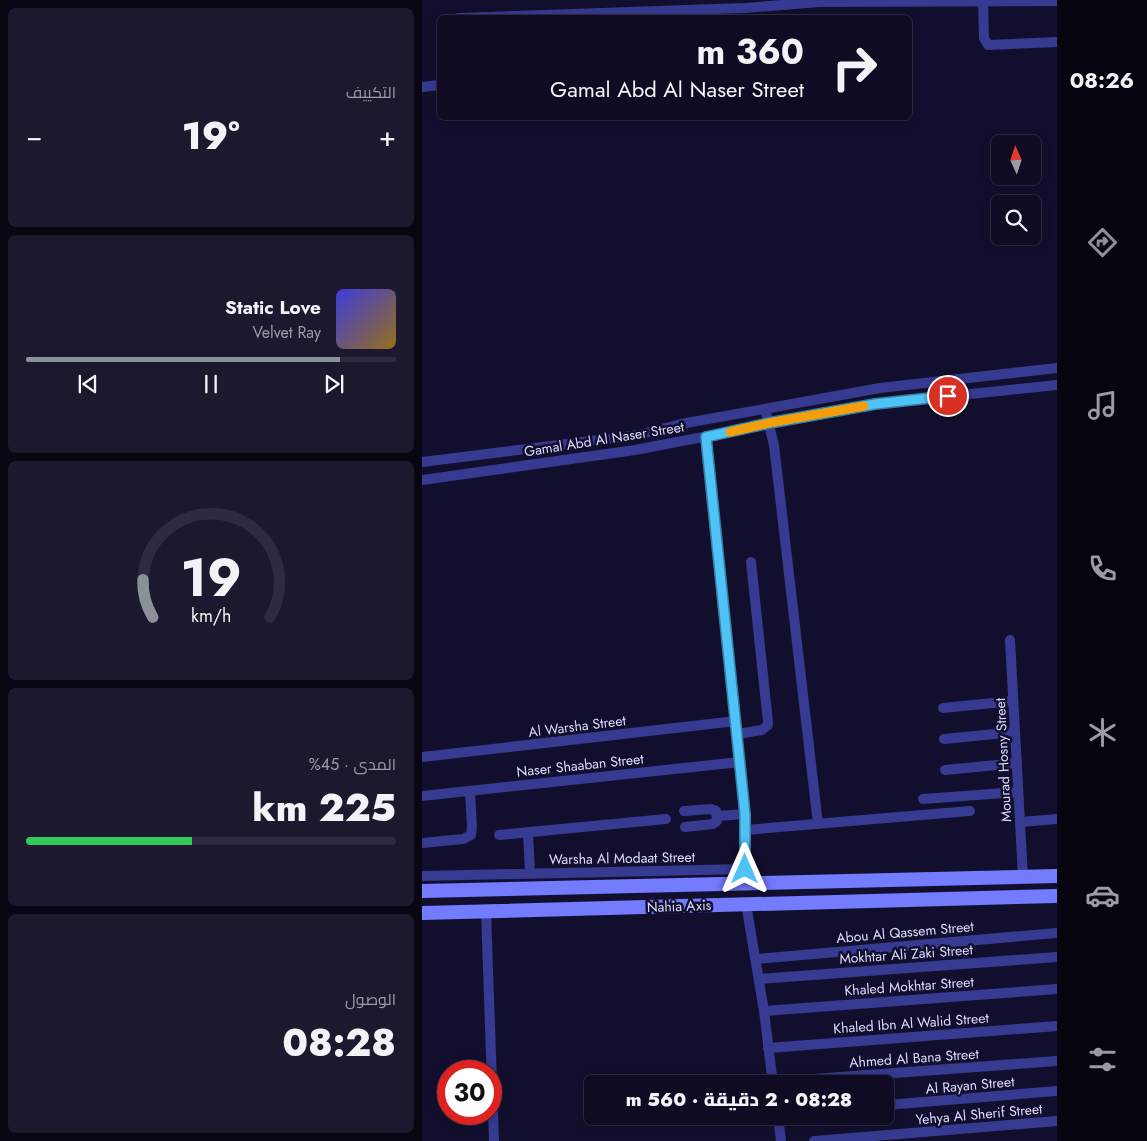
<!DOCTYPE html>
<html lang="ar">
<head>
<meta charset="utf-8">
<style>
	:root { --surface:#0e0b22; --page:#1c192f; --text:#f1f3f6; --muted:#9b9ba5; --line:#2e2b40; --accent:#8c9099 }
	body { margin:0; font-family:Jost,Cairo,sans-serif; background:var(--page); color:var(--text); direction:rtl; height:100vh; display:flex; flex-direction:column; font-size:19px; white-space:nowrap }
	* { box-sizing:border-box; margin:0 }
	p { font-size:16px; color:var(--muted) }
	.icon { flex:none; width:28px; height:28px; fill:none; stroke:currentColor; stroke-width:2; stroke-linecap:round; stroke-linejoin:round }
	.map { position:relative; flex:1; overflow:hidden; direction:ltr }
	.sheet { display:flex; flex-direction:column; gap:8px; padding:8px; background:#080613; width:422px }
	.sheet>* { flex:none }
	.banner { position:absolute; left:15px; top:15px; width:475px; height:105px; border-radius:8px; box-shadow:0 2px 12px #0003,0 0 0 1px var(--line); direction:rtl; background:#0e0b22; color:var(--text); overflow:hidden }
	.needle { width:32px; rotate:357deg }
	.fabs { position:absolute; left:569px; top:135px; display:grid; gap:10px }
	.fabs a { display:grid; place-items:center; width:50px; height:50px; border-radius:8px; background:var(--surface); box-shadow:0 2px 12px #0003,0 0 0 1px var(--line); font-size:25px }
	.speed { position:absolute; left:15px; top:1060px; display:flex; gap:10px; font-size:25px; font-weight:700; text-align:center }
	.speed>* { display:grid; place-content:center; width:65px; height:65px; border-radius:50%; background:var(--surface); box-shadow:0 2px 12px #0003,0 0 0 1px var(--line); line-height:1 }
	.speed .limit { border:8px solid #d22; background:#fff; color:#111 }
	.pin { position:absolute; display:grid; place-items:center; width:42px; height:42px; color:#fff; margin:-21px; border:2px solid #fff; border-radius:50%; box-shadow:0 1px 5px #0007 }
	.me { position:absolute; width:55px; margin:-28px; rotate:0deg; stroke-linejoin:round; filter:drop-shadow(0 0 4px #0008) }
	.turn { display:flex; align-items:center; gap:18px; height:105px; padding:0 25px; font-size:22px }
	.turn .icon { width:65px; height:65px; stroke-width:2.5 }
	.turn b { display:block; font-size:35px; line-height:42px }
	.big { font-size:38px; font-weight:800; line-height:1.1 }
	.sheet .tile { flex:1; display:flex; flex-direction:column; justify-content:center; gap:8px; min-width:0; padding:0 18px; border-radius:8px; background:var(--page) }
	.sheet .dial { align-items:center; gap:0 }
	.dial svg { height:130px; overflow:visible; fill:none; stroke:var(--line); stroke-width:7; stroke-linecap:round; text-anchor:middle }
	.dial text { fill:var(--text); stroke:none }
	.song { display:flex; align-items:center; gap:15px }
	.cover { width:60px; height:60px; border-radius:8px; background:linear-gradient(135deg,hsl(240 70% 55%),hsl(40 70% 35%)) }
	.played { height:5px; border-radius:2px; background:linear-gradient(90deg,var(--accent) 85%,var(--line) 85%) }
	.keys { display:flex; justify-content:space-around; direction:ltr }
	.heat { display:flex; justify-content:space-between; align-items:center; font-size:28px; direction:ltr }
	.charge { height:8px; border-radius:4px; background:linear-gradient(90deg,#34c759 45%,var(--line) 0) }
	.trip { position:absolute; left:162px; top:1075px; width:310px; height:50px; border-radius:8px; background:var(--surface); box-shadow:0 2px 12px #0003,0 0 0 1px var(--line); font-weight:800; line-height:50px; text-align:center; direction:rtl }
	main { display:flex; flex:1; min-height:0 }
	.tabs { display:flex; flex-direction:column; width:90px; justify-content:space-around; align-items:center; background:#06040e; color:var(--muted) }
	.tabs .icon { width:35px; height:35px }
	.tabs .selected { color:var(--accent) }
	.tabs b { font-size:22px; color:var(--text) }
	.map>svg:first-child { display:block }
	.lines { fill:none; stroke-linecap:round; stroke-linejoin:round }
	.street { stroke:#363a91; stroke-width:10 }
	.secondary { stroke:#737bff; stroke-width:14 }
	.route-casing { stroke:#337fa1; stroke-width:12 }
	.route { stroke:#4fc3f7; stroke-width:9 }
	.slow { stroke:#f59e0b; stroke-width:9 }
	.labels { text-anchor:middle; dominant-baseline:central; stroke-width:5; stroke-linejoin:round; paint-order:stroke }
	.street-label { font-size:14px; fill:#dddcff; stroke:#120f2e }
</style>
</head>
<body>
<main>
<nav class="tabs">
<b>08:26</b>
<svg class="icon selected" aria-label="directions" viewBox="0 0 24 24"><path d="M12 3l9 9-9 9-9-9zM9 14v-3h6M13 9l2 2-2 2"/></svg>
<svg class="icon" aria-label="music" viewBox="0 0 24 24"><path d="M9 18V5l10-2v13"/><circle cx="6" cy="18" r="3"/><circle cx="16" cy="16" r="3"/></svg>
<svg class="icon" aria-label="phone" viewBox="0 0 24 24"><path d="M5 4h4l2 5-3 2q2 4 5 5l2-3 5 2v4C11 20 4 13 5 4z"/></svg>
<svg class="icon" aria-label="climate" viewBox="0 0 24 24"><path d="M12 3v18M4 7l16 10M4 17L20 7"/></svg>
<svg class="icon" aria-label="car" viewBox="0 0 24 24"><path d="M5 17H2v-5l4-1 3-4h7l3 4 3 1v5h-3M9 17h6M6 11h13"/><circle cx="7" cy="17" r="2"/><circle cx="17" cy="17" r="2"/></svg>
<svg class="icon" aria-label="filters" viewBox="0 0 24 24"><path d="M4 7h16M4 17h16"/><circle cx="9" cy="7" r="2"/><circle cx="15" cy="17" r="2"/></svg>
</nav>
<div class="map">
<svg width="635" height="1141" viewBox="0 0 635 1141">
	<rect width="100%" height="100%" fill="#120f2e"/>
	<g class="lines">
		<g class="street">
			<path d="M 561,0 L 562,38 L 566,45 L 635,42"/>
			<path d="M 36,18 L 323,8 L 397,2 L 635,1"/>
			<path d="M 0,87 L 18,85"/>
			<path d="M 343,409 L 352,445 L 396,824"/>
			<path d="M 0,462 L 216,435 L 259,424 L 458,388 L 635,368"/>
			<path d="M 0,480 L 213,450 L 453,404 L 635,385"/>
			<path d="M 588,640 L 601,877"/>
			<path d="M 521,708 L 591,701"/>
			<path d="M 315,734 L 340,730 L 346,725 L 346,722 L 329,562"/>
			<path d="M 522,739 L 593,732"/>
			<path d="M 0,757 L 314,721"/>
			<path d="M 523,770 L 595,763"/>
			<path d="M 0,796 L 318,762"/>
			<path d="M 501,799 L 596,792"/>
			<path d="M 262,811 L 289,809 L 294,811 L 295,821 L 291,824 L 263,827"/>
			<path d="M 295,816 L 323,814"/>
			<path d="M 599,822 L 635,819"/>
			<path d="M 323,830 L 548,811"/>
			<path d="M 106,832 L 108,873"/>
			<path d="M 77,835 L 244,819"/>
			<path d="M 0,843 L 41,839 L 49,835 L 50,827 L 48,791"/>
			<path d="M 0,876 L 323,869 L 323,814 L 283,437"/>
			<path d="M 324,904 L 342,1011 L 351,1084"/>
			<path d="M 64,911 L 72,1141"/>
			<path d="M 334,959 L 635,933"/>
			<path d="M 337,979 L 635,957"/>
			<path d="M 342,1011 L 635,989"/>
			<path d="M 346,1048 L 635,1026"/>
			<path d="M 351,1082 L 635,1061"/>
			<path d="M 464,1105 L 635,1091"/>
			<path d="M 356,1116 L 359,1141"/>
			<path d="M 392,1141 L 635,1121"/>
		</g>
		<g class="secondary">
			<path d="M 0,891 L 635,876"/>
			<path d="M 0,913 L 635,896"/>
		</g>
	</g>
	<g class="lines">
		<defs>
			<path id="route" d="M 323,869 L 323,814 L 284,437 L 347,423 L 453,404 L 526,396"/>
		</defs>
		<use href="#route" class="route-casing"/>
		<use href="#route" class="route"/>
		<path class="slow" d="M 308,432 L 347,423 L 442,406"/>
	</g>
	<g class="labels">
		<g class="street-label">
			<text transform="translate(182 439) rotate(-9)">Gamal Abd Al Naser Street</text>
			<text transform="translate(155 726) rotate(-7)">Al Warsha Street</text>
			<text transform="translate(581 760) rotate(-93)">Mourad Hosny Street</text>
			<text transform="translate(158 765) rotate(-6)">Naser Shaaban Street</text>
			<text transform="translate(200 858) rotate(-1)">Warsha Al Modaat Street</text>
			<text transform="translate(257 906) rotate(-2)">Nahia Axis</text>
			<text transform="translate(483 932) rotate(-5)">Abou Al Qassem Street</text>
			<text transform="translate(484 954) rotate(-4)">Mokhtar Ali Zaki Street</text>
			<text transform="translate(487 986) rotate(-4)">Khaled Mokhtar Street</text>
			<text transform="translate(489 1023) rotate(-4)">Khaled Ibn Al Walid Street</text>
			<text transform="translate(492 1058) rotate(-4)">Ahmed Al Bana Street</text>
			<text transform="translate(548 1085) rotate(-5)">Al Rayan Street</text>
			<text transform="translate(557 1114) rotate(-5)">Yehya Al Sherif Street</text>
		</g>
	</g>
</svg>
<div class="fabs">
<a><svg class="needle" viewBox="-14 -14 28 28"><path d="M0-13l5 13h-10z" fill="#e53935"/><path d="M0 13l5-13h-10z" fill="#9b9ba5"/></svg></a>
<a><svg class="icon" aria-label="search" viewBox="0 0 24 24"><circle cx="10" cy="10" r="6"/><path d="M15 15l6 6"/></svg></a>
</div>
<div class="speed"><div class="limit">30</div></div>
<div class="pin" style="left:526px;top:396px;background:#d93025"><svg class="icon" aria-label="arrive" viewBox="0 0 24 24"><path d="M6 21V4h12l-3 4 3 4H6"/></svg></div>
<svg class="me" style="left:323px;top:869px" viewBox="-20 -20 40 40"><path d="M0-17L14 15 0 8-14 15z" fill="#4fc3f7" stroke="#fff" stroke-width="4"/></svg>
<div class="trip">08:28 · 2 دقيقة · 560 m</div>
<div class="banner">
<div class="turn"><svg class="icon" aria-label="right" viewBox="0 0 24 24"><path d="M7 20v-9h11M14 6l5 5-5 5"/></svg><div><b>360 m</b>Gamal Abd Al Naser Street</div></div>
</div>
</div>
<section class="sheet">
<div class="tile"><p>التكييف</p>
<div class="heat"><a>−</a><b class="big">19°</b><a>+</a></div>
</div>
<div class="tile">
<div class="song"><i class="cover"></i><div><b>Static Love</b><p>Velvet Ray</p></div></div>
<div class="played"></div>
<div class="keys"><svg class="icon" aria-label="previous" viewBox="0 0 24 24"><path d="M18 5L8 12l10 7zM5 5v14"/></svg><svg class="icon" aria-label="pause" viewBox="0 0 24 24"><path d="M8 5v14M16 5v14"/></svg><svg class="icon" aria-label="next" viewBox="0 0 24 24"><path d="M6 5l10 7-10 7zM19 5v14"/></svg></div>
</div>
<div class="tile dial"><svg viewBox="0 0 100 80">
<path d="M14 69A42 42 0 1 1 86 69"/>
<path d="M14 69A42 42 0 0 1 8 46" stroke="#8c9099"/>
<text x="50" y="56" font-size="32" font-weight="700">19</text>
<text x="50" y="72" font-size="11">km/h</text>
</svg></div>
<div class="tile"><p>المدى · 45%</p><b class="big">225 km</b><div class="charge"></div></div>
<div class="tile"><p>الوصول</p><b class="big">08:28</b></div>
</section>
</main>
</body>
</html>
